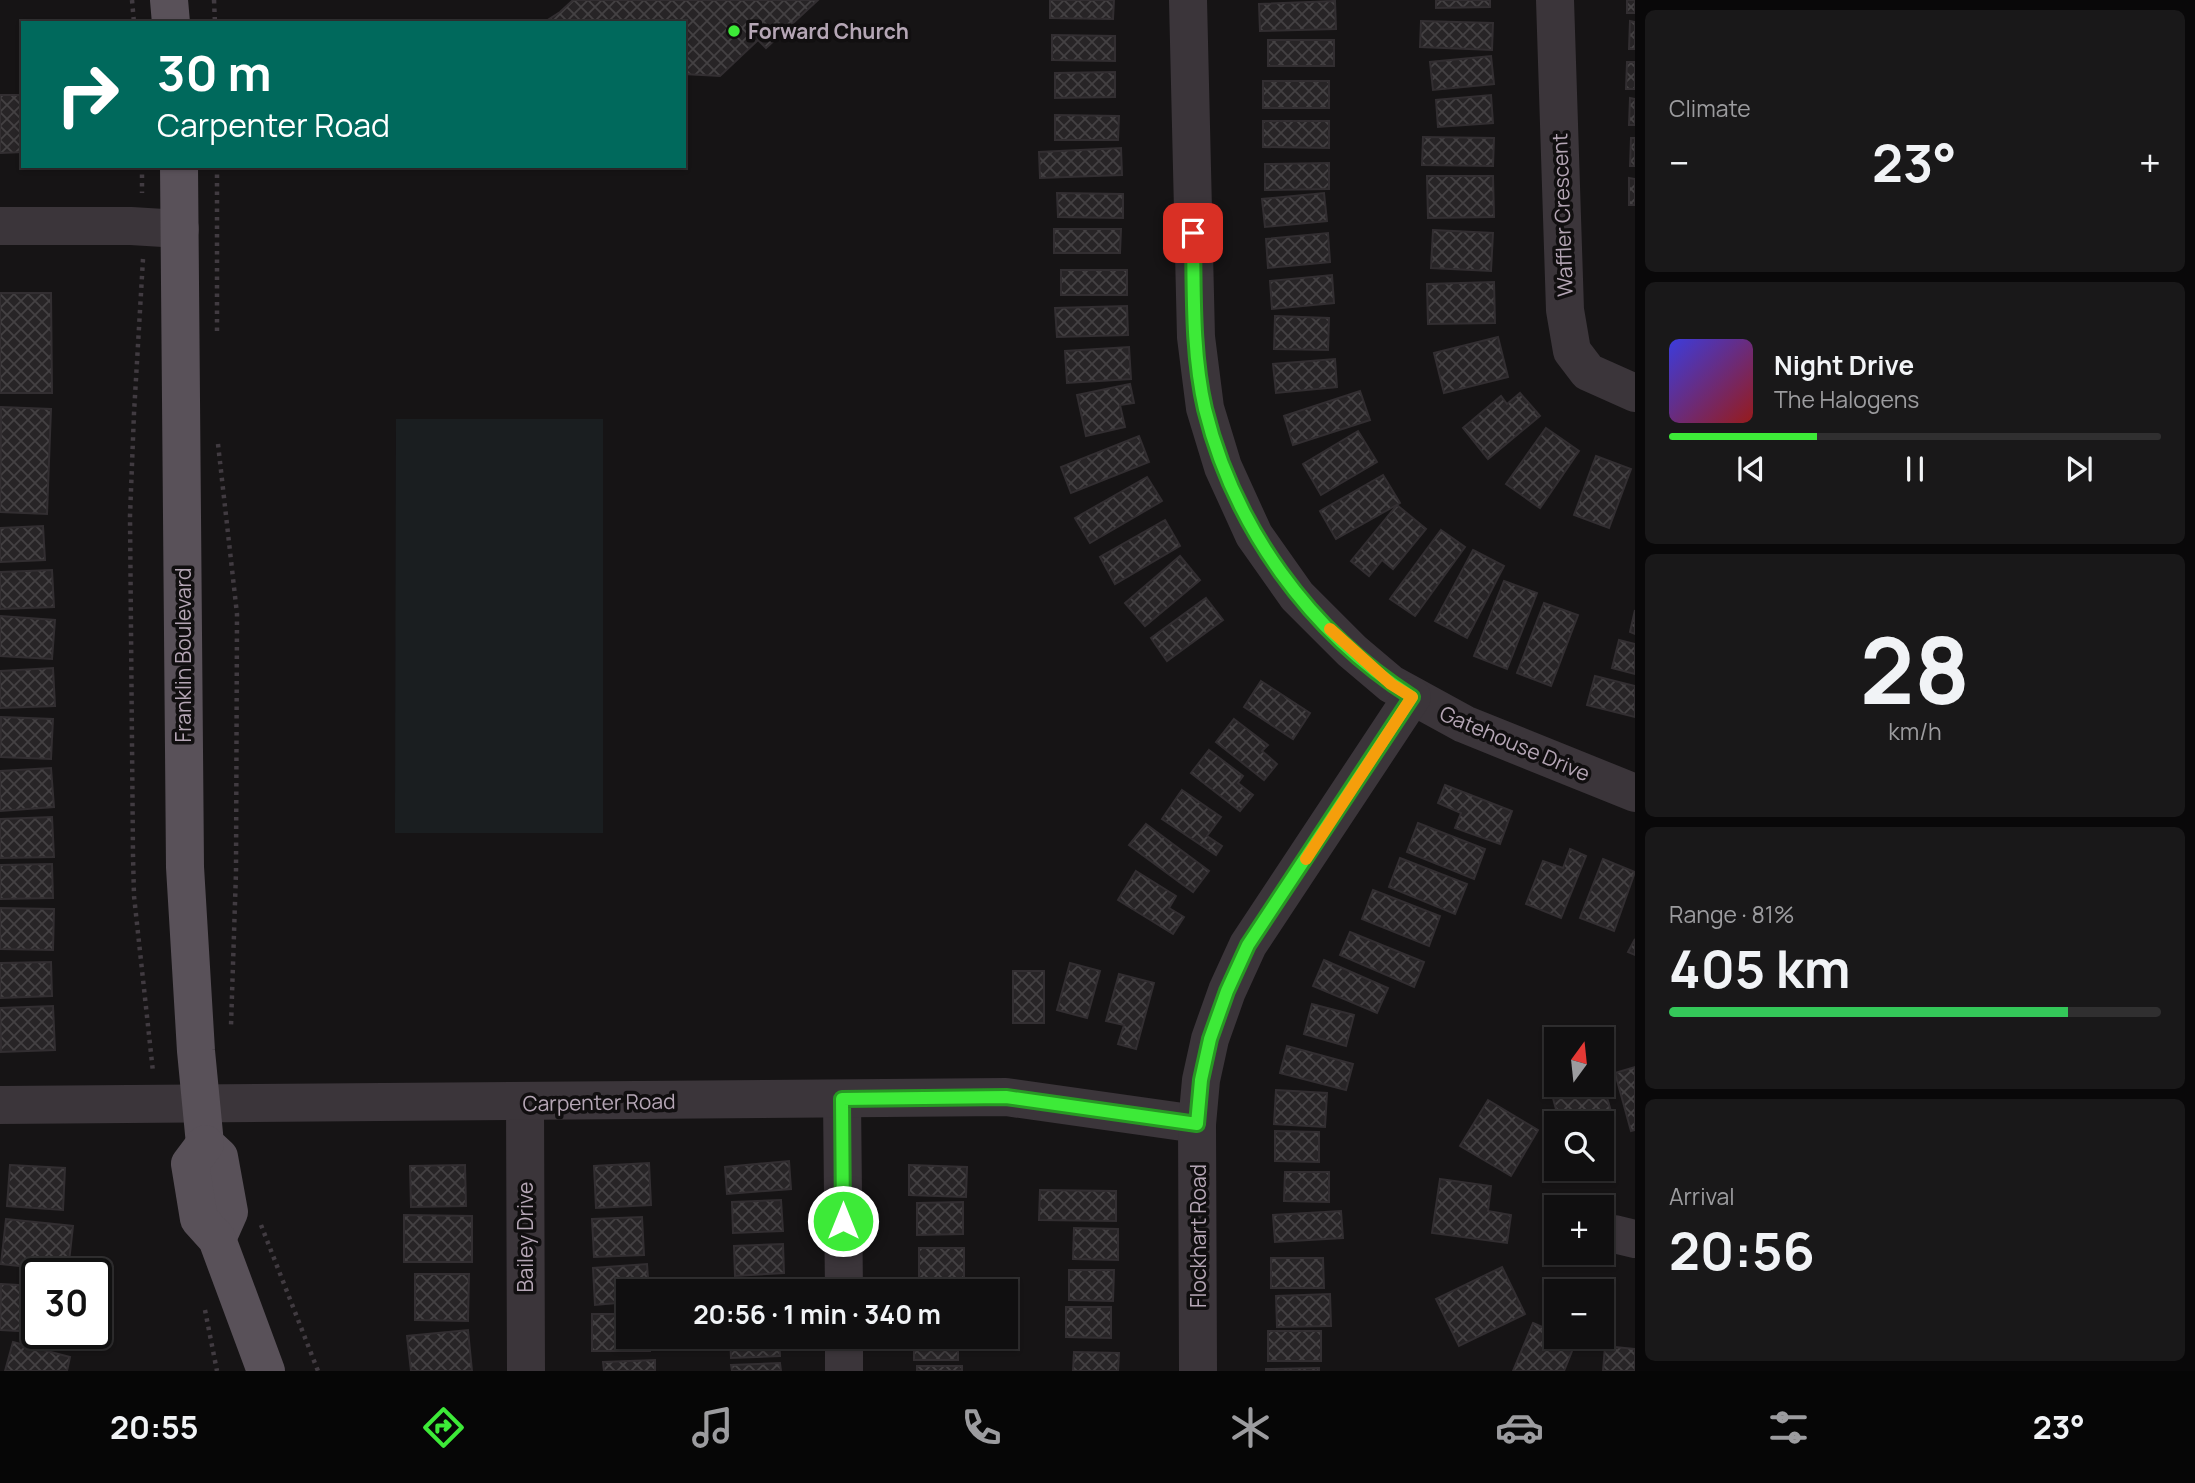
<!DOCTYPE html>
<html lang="en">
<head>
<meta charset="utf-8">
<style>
	:root { --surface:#100f10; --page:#191819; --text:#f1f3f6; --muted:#9c9c9f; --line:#302f30; --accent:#3dea38 }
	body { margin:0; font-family:Manrope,sans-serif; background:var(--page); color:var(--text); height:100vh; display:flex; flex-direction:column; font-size:26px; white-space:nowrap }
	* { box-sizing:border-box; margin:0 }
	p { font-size:23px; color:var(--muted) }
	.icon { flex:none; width:38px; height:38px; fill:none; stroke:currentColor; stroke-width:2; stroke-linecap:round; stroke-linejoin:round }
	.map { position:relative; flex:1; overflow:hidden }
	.details { display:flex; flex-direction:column; gap:10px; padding:10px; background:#090809; width:560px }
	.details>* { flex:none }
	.banner { position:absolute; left:21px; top:21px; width:665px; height:147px; border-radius:0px; box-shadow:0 2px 5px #0004,0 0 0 2px var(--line); background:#00695c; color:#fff; overflow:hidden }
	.needle { width:46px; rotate:15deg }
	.controls { position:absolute; left:1544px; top:1027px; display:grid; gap:14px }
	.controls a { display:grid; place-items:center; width:70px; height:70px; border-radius:0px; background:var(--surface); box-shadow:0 2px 5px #0004,0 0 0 2px var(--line); font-size:35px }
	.speed { position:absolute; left:21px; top:1258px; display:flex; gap:14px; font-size:35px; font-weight:700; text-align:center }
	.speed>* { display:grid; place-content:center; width:91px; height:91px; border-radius:50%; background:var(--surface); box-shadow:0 2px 5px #0004,0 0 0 2px var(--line); line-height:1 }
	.speed .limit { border:4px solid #111; border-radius:10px; background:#fff; color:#111 }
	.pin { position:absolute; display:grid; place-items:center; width:60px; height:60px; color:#fff; margin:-30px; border-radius:14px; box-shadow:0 4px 10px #0006 }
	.me { position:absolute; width:77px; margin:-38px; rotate:0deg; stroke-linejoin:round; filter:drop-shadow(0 0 5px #0008) }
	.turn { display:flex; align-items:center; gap:24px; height:147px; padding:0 21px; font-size:32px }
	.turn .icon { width:91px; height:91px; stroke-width:2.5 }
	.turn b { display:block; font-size:49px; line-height:60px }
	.big { font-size:52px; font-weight:700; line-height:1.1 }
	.details .tile { flex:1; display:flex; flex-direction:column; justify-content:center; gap:10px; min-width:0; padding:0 24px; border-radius:10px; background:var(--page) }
	.details .dial { align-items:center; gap:0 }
	.dial b { font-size:91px; line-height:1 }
	.song { display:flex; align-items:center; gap:21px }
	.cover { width:84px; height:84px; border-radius:10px; background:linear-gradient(135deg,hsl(240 70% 55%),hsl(0 70% 35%)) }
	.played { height:7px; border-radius:4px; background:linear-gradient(90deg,var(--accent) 30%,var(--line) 30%) }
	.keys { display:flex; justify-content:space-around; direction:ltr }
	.heat { display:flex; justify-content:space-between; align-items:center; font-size:38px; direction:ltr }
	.charge { height:10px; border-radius:5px; background:linear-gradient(90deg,#34c759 81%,var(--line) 0) }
	.trip { position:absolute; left:616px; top:1279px; width:402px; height:70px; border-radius:0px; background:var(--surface); box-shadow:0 2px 5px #0004,0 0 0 2px var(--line); font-weight:700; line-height:70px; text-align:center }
	.menu { display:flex; height:112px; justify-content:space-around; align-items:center; background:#060606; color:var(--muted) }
	.menu .icon { width:49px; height:49px }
	.menu .on { color:var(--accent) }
	.menu b { font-size:32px; color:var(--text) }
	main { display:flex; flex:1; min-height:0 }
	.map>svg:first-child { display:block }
	.garden { fill:#1a1e20 }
	.building { fill:url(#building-cross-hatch); stroke:#322e31; stroke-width:2 }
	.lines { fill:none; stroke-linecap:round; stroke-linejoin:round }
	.path { stroke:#413b41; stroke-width:4.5; stroke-dasharray:3.5 5; stroke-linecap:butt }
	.minor { stroke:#3b353a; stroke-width:38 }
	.major { stroke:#595159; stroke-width:38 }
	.route-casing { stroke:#289824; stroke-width:18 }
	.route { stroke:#3dea38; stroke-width:12 }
	.slow { stroke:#f59e0b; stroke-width:12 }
	.poi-dot { fill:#3dea38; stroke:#110f10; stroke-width:2.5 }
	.labels { text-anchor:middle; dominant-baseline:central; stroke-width:7; stroke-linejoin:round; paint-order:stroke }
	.poi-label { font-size:21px; font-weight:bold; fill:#b5a6b5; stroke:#110f10; text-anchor:start }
	.street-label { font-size:21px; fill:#b5a6b5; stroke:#110f10 }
</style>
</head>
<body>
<main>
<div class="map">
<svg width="1635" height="1371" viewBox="0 0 1635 1371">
	<defs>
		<pattern id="building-cross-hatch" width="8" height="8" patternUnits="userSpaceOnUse" patternTransform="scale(1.75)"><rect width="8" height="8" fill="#272426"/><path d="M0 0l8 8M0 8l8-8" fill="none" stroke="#444143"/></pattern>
	</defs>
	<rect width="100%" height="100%" fill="#161415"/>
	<path class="garden" d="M 396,419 L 603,419 L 603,833 L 395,833 Z"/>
	<g class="building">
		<path d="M 573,0 L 818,0 L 766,48 L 758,40 L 720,76 L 684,74 L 684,23 L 543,23 L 560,12 Z"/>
		<path d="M 1050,0 L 1114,0 L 1113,19 L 1050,18 Z"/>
		<path d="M 1436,0 L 1490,0 L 1490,7 L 1436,8 Z"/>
		<rect x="1627" y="0" width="8" height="13"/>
		<path d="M 1335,1 L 1336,29 L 1260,31 L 1259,4 Z"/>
		<path d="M 1421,21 L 1493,23 L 1492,50 L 1420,47 Z"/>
		<path d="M 1630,21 L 1635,22 L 1635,49 L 1629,49 Z"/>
		<path d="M 1052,35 L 1115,36 L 1115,61 L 1052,60 Z"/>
		<rect x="1268" y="40" width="66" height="26"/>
		<path d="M 1491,56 L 1494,84 L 1433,90 L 1430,62 Z"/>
		<path d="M 1627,62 L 1635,62 L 1635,89 L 1626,89 Z"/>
		<path d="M 1115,72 L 1115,97 L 1055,98 L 1055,73 Z"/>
		<rect x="1263" y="81" width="66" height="27"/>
		<path d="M 0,95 L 23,95 L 23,152 L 0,153 Z"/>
		<path d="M 1491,95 L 1493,123 L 1438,127 L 1436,100 Z"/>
		<path d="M 1630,98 L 1635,99 L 1635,125 L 1629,125 Z"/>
		<path d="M 1055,115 L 1119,116 L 1118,140 L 1055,140 Z"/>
		<path d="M 1263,121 L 1329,121 L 1329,148 L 1263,147 Z"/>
		<path d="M 1423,137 L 1494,138 L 1493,166 L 1422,165 Z"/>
		<path d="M 1631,138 L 1635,138 L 1635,166 L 1630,166 Z"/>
		<path d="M 1121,148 L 1122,175 L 1040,178 L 1039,152 Z"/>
		<path d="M 1329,163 L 1329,189 L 1265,190 L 1265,164 Z"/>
		<path d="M 1427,176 L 1493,176 L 1494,217 L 1428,218 Z"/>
		<path d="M 1629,178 L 1635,179 L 1635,205 L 1629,205 Z"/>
		<path d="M 1057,193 L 1123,194 L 1123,218 L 1058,217 Z"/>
		<path d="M 1324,193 L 1327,221 L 1265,227 L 1262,199 Z"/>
		<path d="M 1054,229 L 1121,229 L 1120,253 L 1054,253 Z"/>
		<path d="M 1433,230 L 1493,233 L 1491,271 L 1431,268 Z"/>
		<path d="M 1328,233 L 1330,262 L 1268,268 L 1266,239 Z"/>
		<rect x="1061" y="270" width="66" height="25"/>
		<path d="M 1332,275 L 1334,303 L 1272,309 L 1270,281 Z"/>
		<path d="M 1494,282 L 1495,323 L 1428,324 L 1427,284 Z"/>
		<path d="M 0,293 L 51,293 L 52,393 L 0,393 Z"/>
		<path d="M 1127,306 L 1128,335 L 1057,337 L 1055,308 Z"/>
		<path d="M 1275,316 L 1329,318 L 1328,350 L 1274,349 Z"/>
		<path d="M 1498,337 L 1508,377 L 1444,393 L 1434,353 Z"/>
		<path d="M 1129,347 L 1131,379 L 1067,383 L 1065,351 Z"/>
		<path d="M 1335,359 L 1337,387 L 1276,393 L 1273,364 Z"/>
		<path d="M 1130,384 L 1134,403 L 1120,405 L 1125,427 L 1086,436 L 1077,395 Z"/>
		<path d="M 1360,391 L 1370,420 L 1293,445 L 1284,416 Z"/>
		<path d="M 1520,393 L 1540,416 L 1488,459 L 1463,428 L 1501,396 L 1507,404 Z"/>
		<path d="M 1,407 L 51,409 L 47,514 L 0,512 Z"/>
		<path d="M 1546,428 L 1579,451 L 1540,508 L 1506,484 Z"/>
		<path d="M 1358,431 L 1377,462 L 1321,495 L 1303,464 Z"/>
		<path d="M 1139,436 L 1149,462 L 1071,493 L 1061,467 Z"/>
		<path d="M 1596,456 L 1631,469 L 1609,528 L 1574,515 Z"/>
		<path d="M 1383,475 L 1400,503 L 1336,539 L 1320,511 Z"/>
		<path d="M 1147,477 L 1162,501 L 1090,543 L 1075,518 Z"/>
		<path d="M 1397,505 L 1426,529 L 1393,569 L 1382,560 L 1369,576 L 1351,561 Z"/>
		<path d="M 1165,520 L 1180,546 L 1115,584 L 1100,557 Z"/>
		<path d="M 43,526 L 45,560 L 0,562 L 0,528 Z"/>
		<path d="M 1441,530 L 1465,547 L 1415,616 L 1390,599 Z"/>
		<path d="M 1473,550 L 1504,566 L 1467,638 L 1435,621 Z"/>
		<path d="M 1180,556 L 1200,580 L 1145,626 L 1125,603 Z"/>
		<path d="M 52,570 L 54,607 L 0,609 L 0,572 Z"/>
		<path d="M 1504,581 L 1537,593 L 1507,669 L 1474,656 Z"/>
		<path d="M 1206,598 L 1223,620 L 1167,661 L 1151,638 Z"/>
		<path d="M 1544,603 L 1578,615 L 1551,686 L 1517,673 Z"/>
		<path d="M 1635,610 L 1635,634 L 1630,632 Z"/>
		<path d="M 0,616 L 55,620 L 52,659 L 0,656 Z"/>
		<path d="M 1619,640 L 1635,644 L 1635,674 L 1612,668 Z"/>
		<path d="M 53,668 L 55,706 L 0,708 L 0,671 Z"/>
		<path d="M 1595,676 L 1635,686 L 1635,717 L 1587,705 Z"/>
		<path d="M 1261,681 L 1310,713 L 1293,739 L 1244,707 Z"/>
		<path d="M 1,717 L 53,719 L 51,759 L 0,757 Z"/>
		<path d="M 1234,719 L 1268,745 L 1262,751 L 1277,764 L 1264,780 L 1216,742 Z"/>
		<path d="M 1209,750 L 1243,776 L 1238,783 L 1253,795 L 1240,811 L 1191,773 Z"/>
		<path d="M 51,768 L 54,807 L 0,811 L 0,771 Z"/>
		<path d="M 1445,785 L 1512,811 L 1500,844 L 1455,828 L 1461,813 L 1438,803 Z"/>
		<path d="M 1182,790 L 1221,817 L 1207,836 L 1222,846 L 1216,855 L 1162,819 Z"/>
		<path d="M 52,817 L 54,857 L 0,858 L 0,819 Z"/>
		<path d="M 1418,823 L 1485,849 L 1474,879 L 1407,852 Z"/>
		<path d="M 1146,824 L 1209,871 L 1193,892 L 1129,845 Z"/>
		<path d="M 1570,849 L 1586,856 L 1561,918 L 1526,904 L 1543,861 L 1563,868 Z"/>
		<path d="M 1400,858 L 1467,884 L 1455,914 L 1389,887 Z"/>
		<path d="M 1603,859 L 1635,872 L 1614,931 L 1580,918 Z"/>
		<path d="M 52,864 L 53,898 L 0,899 L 0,865 Z"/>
		<path d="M 1136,871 L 1176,896 L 1169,908 L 1184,917 L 1173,934 L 1118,900 Z"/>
		<path d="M 1373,890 L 1440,916 L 1429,946 L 1362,919 Z"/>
		<path d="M 0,908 L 54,909 L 53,950 L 0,949 Z"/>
		<path d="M 1350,932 L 1424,962 L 1414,987 L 1340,955 Z"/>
		<path d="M 1635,939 L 1635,955 L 1628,952 Z"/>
		<path d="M 1324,960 L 1388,988 L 1377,1013 L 1313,986 Z"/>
		<path d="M 51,962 L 52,996 L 0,998 L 0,963 Z"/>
		<path d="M 1070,963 L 1100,971 L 1087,1018 L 1057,1010 Z"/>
		<rect x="1013" y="971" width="31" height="52"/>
		<path d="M 1119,974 L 1154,983 L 1136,1049 L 1118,1044 L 1124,1025 L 1106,1021 Z"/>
		<path d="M 1312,1004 L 1354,1015 L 1346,1046 L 1304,1034 Z"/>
		<path d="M 53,1006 L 55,1050 L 1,1052 L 0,1008 Z"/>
		<path d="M 1287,1046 L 1353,1064 L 1346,1090 L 1280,1073 Z"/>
		<path d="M 1635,1067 L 1635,1130 L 1631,1131 L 1615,1073 Z"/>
		<path d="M 1556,1074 L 1556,1085 L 1601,1085 L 1601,1076 L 1612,1115 L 1581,1124 L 1560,1124 L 1547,1076 Z"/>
		<path d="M 1276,1090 L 1327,1093 L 1325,1127 L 1274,1124 Z"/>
		<path d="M 1488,1100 L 1538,1130 L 1511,1176 L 1460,1146 Z"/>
		<path d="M 1275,1131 L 1319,1132 L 1319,1162 L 1275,1161 Z"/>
		<path d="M 789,1161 L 791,1189 L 727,1194 L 725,1167 Z"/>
		<path d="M 649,1163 L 651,1205 L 596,1208 L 594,1166 Z"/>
		<path d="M 10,1165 L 65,1168 L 63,1210 L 7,1206 Z"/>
		<path d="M 465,1165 L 466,1206 L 411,1207 L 410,1166 Z"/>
		<path d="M 909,1165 L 967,1167 L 966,1197 L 909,1195 Z"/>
		<path d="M 1285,1172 L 1329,1172 L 1329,1202 L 1284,1201 Z"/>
		<path d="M 1440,1179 L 1491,1186 L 1488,1211 L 1511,1215 L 1507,1243 L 1432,1233 Z"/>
		<path d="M 1040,1190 L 1116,1191 L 1116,1221 L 1039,1220 Z"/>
		<path d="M 781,1200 L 783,1231 L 733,1233 L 732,1202 Z"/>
		<path d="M 963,1202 L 963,1234 L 917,1235 L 917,1203 Z"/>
		<path d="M 1341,1211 L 1343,1238 L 1275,1242 L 1273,1215 Z"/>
		<path d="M 404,1215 L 472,1216 L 472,1262 L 404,1262 Z"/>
		<path d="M 642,1217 L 644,1255 L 594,1257 L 592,1219 Z"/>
		<path d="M 6,1219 L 73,1226 L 68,1271 L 1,1264 Z"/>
		<path d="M 1074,1228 L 1118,1229 L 1118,1260 L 1073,1259 Z"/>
		<path d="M 783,1244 L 784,1273 L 735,1276 L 734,1246 Z"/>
		<path d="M 919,1248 L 964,1248 L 964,1279 L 919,1278 Z"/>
		<path d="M 1271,1258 L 1323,1258 L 1324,1288 L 1271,1288 Z"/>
		<path d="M 647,1264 L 649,1292 L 628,1292 L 628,1302 L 595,1305 L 593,1268 Z"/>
		<path d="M 1502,1267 L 1525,1314 L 1459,1346 L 1436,1299 Z"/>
		<path d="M 1069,1270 L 1114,1270 L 1113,1301 L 1069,1300 Z"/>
		<path d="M 415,1274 L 469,1274 L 468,1321 L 415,1320 Z"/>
		<path d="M 1,1284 L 37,1286 L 37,1332 L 0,1330 Z"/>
		<path d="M 781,1284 L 781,1292 L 741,1292 L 741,1286 Z"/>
		<rect x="916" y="1285" width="44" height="7"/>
		<path d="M 1330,1294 L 1331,1326 L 1277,1327 L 1276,1296 Z"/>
		<path d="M 1066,1307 L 1111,1307 L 1111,1338 L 1066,1337 Z"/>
		<path d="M 592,1314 L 628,1314 L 628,1337 L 650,1337 L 650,1351 L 592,1351 Z"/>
		<path d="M 1533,1323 L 1556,1333 L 1556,1337 L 1566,1337 L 1576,1341 L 1564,1371 L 1513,1371 Z"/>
		<path d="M 468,1330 L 472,1371 L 411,1371 L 407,1336 Z"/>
		<rect x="1268" y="1331" width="53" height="30"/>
		<path d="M 730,1337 L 779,1337 L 780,1356 L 731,1358 Z"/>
		<rect x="914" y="1337" width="44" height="23"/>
		<path d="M 13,1342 L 70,1357 L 67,1371 L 5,1371 Z"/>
		<path d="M 1605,1346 L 1635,1349 L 1635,1371 L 1603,1371 Z"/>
		<path d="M 1074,1352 L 1119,1353 L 1118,1371 L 1073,1371 Z"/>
		<path d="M 655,1360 L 655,1371 L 604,1371 L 603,1362 Z"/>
		<path d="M 780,1363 L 781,1371 L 732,1371 L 731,1365 Z"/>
		<rect x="917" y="1366" width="45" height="5"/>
		<path d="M 1319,1368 L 1319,1371 L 1266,1371 L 1266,1369 Z"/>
	</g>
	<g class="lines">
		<g class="path">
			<path d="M 132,0 L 134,23"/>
			<path d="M 214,0 L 215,23"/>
			<path d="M 142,166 L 142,193"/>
			<path d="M 217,166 L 217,334"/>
			<path d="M 143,259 L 134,413 L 130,516 L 133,856 L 134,896 L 153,1072"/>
			<path d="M 218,444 L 237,614 L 236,872 L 231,1026"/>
			<path d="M 261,1225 L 318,1371"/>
			<path d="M 205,1310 L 217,1371"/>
		</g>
		<g class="minor">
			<path d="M 1188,0 L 1196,337 L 1205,408 L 1223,467 L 1254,535 L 1297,596 L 1352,651 L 1391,684 L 1464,724 L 1635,793"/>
			<path d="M 1555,0 L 1565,310 L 1572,351 L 1588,372 L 1635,393"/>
			<path d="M 0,226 L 131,226 L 180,229"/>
			<path d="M 842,1099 L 844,1292"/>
			<path d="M 525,1103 L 526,1371"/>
			<path d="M 0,1105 L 1006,1097 L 1197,1124"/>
			<path d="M 1614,1234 L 1635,1239"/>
			<path d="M 844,1337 L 844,1371"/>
			<path d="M 1198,1371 L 1197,1124 L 1201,1080 L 1210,1039 L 1227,991 L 1248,945 L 1412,697"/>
		</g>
		<g class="major">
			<path d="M 169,0 L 171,23"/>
			<path d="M 179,166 L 185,867 L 196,1051 L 205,1144 L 219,1157 L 229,1212 L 217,1239"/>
			<path d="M 205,1144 L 190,1164 L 199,1219 L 217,1239 L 266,1371"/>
		</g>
	</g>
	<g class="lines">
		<defs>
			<path id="route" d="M 843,1221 L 842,1099 L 1006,1097 L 1197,1124 L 1201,1080 L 1210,1039 L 1227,991 L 1248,945 L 1412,697 C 1310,632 1234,527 1205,409 C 1192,353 1194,291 1193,233"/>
		</defs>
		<use href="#route" class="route-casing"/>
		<use href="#route" class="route"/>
		<path class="slow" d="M 1306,859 L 1412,697 L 1391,684 L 1330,629"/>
	</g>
	<circle class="poi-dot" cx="734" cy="31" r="7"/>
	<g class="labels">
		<g class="poi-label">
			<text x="748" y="31">Forward Church</text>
		</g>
		<g class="street-label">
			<text transform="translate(1562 215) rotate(-92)">Waffler Crescent</text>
			<text transform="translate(183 655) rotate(-90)">Franklin Boulevard</text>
			<text transform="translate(1515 743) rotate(23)">Gatehouse Drive</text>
			<text transform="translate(599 1102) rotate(-1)">Carpenter Road</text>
			<text transform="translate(1198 1236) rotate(-90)">Flockhart Road</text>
			<text transform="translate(525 1237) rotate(-90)">Bailey Drive</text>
		</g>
	</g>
</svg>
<div class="controls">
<a><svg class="needle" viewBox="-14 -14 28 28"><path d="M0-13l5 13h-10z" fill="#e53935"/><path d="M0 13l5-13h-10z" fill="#9c9c9f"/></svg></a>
<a><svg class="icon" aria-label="search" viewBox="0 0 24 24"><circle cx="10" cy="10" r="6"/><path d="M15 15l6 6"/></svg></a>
<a>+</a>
<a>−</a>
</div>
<div class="speed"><div class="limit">30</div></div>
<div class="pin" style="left:1193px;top:233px;background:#d93025"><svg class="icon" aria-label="arrive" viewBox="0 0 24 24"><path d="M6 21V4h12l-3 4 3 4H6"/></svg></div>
<svg class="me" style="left:843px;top:1221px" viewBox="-20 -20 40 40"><circle r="17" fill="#3dea38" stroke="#fff" stroke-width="3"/><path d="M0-11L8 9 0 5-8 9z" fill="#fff"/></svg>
<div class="trip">20:56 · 1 min · 340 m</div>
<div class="banner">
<div class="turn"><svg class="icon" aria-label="right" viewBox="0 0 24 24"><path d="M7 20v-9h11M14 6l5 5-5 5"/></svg><div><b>30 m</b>Carpenter Road</div></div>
</div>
</div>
<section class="details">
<div class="tile"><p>Climate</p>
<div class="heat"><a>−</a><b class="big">23°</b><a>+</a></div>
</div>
<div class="tile">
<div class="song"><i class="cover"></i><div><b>Night Drive</b><p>The Halogens</p></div></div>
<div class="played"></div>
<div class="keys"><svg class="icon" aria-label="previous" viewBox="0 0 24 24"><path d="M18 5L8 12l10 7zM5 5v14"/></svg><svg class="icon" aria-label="pause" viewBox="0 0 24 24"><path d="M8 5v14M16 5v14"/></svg><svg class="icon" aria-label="next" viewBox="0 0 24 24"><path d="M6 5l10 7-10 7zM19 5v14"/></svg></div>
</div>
<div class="tile dial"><b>28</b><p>km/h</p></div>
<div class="tile"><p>Range · 81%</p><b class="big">405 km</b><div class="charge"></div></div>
<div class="tile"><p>Arrival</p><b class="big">20:56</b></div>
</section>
</main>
<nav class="menu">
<b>20:55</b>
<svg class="icon on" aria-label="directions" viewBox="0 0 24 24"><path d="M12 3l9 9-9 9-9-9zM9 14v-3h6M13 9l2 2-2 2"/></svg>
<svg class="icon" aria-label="music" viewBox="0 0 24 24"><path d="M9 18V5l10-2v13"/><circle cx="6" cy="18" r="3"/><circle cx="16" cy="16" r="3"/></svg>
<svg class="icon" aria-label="phone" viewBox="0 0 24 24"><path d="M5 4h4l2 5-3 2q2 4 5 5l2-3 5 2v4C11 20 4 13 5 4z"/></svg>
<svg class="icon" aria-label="climate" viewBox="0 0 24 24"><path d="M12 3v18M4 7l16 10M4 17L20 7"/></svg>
<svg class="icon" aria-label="car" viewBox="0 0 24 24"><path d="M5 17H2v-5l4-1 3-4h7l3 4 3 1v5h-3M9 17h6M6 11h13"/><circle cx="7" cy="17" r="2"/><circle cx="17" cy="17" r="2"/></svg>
<svg class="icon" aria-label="filters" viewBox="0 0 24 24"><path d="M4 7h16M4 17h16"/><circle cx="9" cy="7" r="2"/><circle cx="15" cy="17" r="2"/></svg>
<b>23°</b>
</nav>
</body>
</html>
